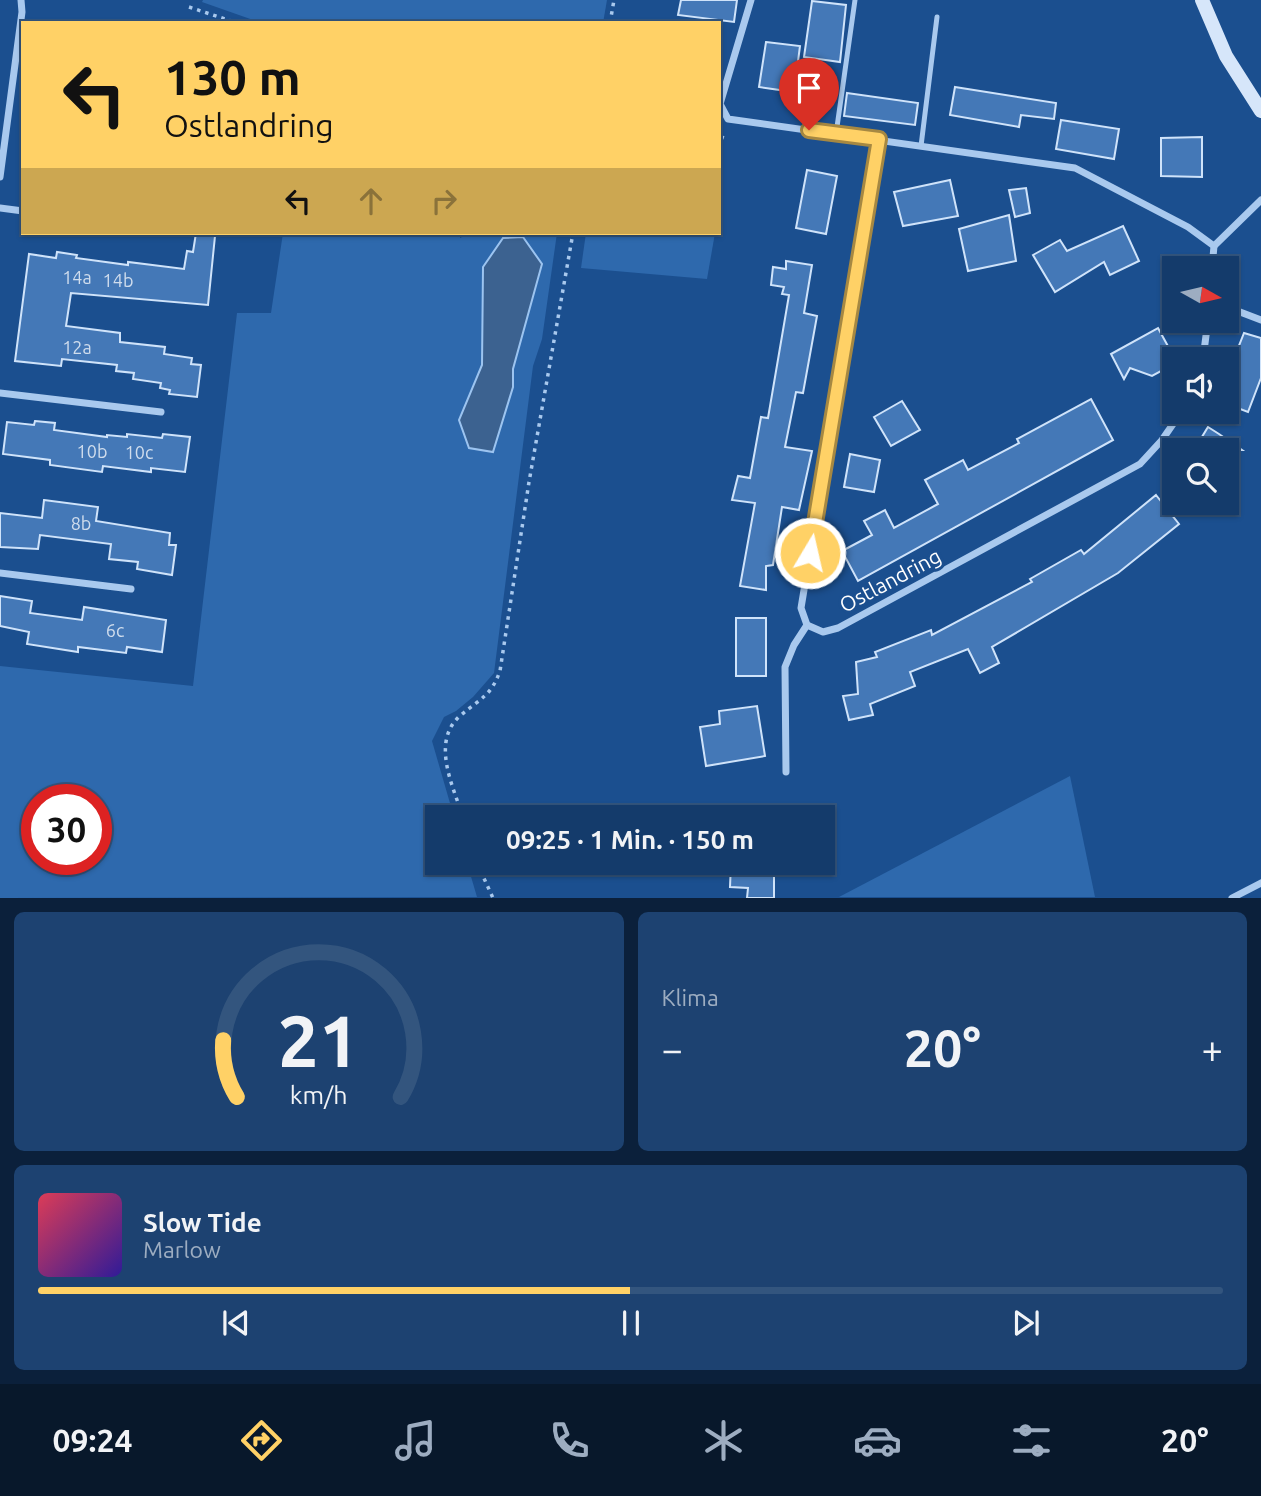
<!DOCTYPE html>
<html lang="de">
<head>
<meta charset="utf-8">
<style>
	:root { --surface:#143b6b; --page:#1d4271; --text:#f1f3f6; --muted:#9dadc1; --line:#33557e; --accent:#ffd166 }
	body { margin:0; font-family:Ubuntu,sans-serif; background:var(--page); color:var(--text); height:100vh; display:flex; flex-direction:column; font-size:26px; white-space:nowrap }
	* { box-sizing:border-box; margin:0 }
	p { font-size:23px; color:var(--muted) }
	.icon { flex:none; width:38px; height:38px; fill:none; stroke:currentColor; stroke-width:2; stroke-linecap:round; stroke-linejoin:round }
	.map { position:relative; height:898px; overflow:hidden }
	.drawer { display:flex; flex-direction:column; gap:14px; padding:14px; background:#0b203b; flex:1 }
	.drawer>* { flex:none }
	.top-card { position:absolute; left:21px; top:21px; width:700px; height:214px; border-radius:0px; box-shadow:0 2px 5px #0004,0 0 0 2px var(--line); background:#ffd166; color:#111; overflow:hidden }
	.needle { width:46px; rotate:98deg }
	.tools { position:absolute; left:1162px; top:256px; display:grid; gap:14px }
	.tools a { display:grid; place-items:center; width:77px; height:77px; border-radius:0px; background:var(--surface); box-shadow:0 2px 5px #0004,0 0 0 2px var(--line); font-size:35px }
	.speed { position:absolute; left:21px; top:784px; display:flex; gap:14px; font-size:35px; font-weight:700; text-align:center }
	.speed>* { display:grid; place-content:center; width:91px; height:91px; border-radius:50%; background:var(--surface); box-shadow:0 2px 5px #0004,0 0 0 2px var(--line); line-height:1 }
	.speed .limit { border:10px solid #d22; background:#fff; color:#111 }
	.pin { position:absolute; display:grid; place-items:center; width:60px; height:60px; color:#fff; margin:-72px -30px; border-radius:50% 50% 50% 0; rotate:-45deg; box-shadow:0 0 7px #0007 }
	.pin .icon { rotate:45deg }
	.me { position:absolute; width:77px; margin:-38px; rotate:9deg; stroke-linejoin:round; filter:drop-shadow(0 0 5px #0008) }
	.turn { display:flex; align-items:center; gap:24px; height:147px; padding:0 28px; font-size:32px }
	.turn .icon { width:91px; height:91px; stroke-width:2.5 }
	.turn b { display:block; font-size:49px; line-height:60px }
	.lanes { display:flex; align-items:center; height:66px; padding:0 28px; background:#0003; justify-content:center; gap:35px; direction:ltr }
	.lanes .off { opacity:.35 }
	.big { font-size:52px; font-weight:700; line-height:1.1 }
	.drawer .widget { flex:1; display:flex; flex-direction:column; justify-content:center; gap:10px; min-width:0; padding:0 24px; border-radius:10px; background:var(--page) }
	.drawer .dial { align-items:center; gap:0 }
	.dial svg { height:182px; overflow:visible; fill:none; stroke:var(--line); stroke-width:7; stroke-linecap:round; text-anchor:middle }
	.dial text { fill:var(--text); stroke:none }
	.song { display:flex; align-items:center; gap:21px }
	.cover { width:84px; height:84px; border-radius:10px; background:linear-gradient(135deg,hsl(350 70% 55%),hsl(250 70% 35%)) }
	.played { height:7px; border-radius:4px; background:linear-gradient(90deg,var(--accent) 50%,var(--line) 50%) }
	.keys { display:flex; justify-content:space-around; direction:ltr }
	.heat { display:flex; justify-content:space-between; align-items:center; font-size:38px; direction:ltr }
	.drawer .tiles { flex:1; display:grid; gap:14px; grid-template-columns:1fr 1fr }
	.widget:last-child { grid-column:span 2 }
	.trip { position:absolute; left:425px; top:805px; width:410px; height:70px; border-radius:0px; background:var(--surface); box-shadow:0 2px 5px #0004,0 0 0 2px var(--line); font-weight:700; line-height:70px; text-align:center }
	.tab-bar { display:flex; height:112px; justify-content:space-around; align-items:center; background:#08182b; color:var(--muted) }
	.tab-bar .icon { width:49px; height:49px }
	.tab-bar .on { color:var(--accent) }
	.tab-bar b { font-size:32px; color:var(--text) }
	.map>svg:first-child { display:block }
	.green { fill:#2e69ad; fill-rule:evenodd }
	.water { fill:#3c6290; stroke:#9cc4f0; stroke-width:2 }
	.building { fill:#4478b7; stroke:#cfe3fa; stroke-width:2 }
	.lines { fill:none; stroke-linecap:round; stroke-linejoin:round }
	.path { stroke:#a9c9ee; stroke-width:3.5; stroke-dasharray:3.5 5; stroke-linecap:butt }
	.lane { stroke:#a9c9ee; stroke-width:5 }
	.street { stroke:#a9c9ee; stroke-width:7 }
	.secondary { stroke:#d6e6fa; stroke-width:14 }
	.route-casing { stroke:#a68842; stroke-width:18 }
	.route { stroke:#ffd166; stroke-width:12 }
	.labels { text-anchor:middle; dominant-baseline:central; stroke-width:6; stroke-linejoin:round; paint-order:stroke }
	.number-label { font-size:18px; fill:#d0dded }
	.street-label { font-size:21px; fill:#fff; stroke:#1b4f8f }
</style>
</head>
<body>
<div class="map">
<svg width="1261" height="898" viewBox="0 0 1261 898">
	<rect width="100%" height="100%" fill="#1b4f8f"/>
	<g class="green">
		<path d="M 203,0 L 607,0 L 603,23 L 262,23 L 202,2 Z"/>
		<path d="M 283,233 L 460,233 L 460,238 L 471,233 L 557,233 L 542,339 L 533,366 L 494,673 L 473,697 L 456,711 L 444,717 L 432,741 L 454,817 L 438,817 L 438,863 L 467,863 L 477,897 L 0,898 L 0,666 L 193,686 L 237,313 L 271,313 ZM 482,365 L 513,369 L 513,387 L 493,452 L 459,420 ZM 37,800 L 96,800 L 96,859 L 37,859 Z"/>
		<path d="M 586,233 L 715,233 L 707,279 L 581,268 Z"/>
		<path d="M 1070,776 L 1095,897 L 839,897 Z"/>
	</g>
	<path class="water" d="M 523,237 L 542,264 L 513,369 L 513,387 L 493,452 L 469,448 L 459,420 L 482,365 L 483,267 L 503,238 Z"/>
	<g class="building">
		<path d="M 681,0 L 737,0 L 734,22 L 678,15 Z"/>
		<path d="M 812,1 L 846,5 L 840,62 L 804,57 Z"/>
		<path d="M 766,42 L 800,46 L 794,92 L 759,87 Z"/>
		<path d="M 955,87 L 1056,103 L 1054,119 L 1021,115 L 1019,127 L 950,115 Z"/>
		<path d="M 847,93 L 918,103 L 915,125 L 844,116 Z"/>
		<path d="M 1061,120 L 1119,129 L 1114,159 L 1056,149 Z"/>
		<path d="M 1202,137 L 1202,177 L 1161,176 L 1161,138 Z"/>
		<path d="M 807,170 L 837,176 L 826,234 L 796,228 Z"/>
		<path d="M 950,180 L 958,216 L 903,226 L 894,192 Z"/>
		<path d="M 1026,188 L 1030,213 L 1015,217 L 1009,190 Z"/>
		<path d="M 1009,215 L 1016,261 L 968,271 L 959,229 Z"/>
		<path d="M 1123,226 L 1139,261 L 1110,275 L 1104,262 L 1055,292 L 1033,255 L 1060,240 L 1067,251 Z"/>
		<path d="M 196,233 L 215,236 L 208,305 L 71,293 L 66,326 L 120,333 L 120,342 L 165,347 L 164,354 L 192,358 L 191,364 L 201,365 L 197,397 L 169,394 L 170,390 L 160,388 L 161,383 L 133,379 L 134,373 L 116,371 L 117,365 L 62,359 L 61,366 L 15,361 L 29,254 L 56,258 L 57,252 L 77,255 L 76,258 L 128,265 L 128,262 L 184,269 L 187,251 L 193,252 Z"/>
		<path d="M 786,261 L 812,265 L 804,313 L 817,316 L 803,393 L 796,392 L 785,447 L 812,451 L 799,510 L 782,507 L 773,565 L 766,566 L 766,590 L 740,586 L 755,503 L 732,500 L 738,476 L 750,478 L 761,417 L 768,418 L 789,295 L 782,294 L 784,287 L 771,285 L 773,267 L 786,269 Z"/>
		<path d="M 1158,328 L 1175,359 L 1174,364 L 1152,376 L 1130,368 L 1124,379 L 1111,354 Z"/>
		<path d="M 1244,333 L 1261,338 L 1261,378 L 1248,412 L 1227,404 L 1227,376 Z"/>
		<path d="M 1091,399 L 1113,440 L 858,581 L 842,551 L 872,535 L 864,521 L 885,510 L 894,528 L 938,504 L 925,480 L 963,460 L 968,470 L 1019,443 L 1017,439 Z"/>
		<path d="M 902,401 L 920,430 L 891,446 L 874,417 Z"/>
		<path d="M 35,421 L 55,423 L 54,430 L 107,437 L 107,435 L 127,437 L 127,434 L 162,438 L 163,434 L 190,437 L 185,472 L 151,468 L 151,472 L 103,466 L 102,472 L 50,465 L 50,460 L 3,454 L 7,422 L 34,425 Z"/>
		<path d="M 1208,427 L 1219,434 L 1242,450 L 1194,450 Z"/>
		<path d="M 850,454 L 880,460 L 874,492 L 844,487 Z"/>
		<path d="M 1156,495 L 1179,524 L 1118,573 L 992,647 L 999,663 L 980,673 L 968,649 L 910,672 L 915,686 L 870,704 L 873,715 L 849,720 L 843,696 L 858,694 L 856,662 L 877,657 L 875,652 L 931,630 L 932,635 L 1032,582 L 1030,579 L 1081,550 L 1084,554 Z"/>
		<path d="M 44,500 L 98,507 L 96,521 L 170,533 L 169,545 L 176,545 L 172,575 L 137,569 L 138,562 L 109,559 L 111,544 L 40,535 L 38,549 L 0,547 L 0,513 L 42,518 Z"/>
		<path d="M 0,596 L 32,601 L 30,613 L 82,620 L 84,607 L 166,620 L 162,652 L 127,647 L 126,653 L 78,647 L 78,652 L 27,644 L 29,632 L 0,626 Z"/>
		<rect x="736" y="618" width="30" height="58"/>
		<path d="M 757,706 L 765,756 L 706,766 L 700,727 L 720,724 L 719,711 Z"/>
		<path d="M 731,863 L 774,863 L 774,898 L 747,898 L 748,888 L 730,887 Z"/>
	</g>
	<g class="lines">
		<g class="path">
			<path d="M 189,7 L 237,23"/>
			<path d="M 610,23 L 614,0"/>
			<path d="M 719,147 L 724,132"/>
			<path d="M 463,817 C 453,786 430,741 461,715 C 481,698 491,696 500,671 L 529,482 L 573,233"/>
			<path d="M 477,863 L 493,898"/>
		</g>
		<g class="lane">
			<path d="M 836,134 L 855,0"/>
			<path d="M 921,146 L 937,17"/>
		</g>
		<g class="street">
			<path d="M 751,0 L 720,104 L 728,119 L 1075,168 L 1188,227 L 1214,246 L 1212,268"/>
			<path d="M 879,140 L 801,608 L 807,625 L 823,632 L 838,628 L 1140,464 L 1162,440 L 1182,411"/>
			<path d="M 0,177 L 22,12 L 21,0"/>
			<path d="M 0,208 L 23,211"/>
			<path d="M 1214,246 L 1261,200"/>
			<path d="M 1227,307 L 1261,320"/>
			<path d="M 1203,359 L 1208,320"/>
			<path d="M 0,393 L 161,412"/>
			<path d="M 0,573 L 131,589"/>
			<path d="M 786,772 L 785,667 L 794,645 L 807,625"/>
			<path d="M 1232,898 L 1261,883"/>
		</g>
		<path class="secondary" d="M 1202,0 L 1226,56 L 1261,111"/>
	</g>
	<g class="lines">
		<defs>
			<path id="route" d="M 809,130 L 879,139 L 810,553"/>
		</defs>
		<use href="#route" class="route-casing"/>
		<use href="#route" class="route"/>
	</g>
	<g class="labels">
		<g class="number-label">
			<text x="77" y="277">14a</text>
			<text x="118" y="280">14b</text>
			<text x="77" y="347">12a</text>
			<text x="92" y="451">10b</text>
			<text x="139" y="452">10c</text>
			<text x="81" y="523">8b</text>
			<text x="115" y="630">6c</text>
		</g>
		<g class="street-label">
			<text transform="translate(890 580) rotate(-28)">Ostlandring</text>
		</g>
	</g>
</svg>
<div class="tools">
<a><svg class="needle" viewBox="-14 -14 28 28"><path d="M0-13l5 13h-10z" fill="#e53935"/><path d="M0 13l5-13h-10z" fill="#9dadc1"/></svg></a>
<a><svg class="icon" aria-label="sound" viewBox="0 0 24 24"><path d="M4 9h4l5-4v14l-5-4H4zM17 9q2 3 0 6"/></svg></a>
<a><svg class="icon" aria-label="search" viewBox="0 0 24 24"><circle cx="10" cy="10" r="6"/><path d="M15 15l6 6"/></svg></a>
</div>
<div class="speed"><div class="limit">30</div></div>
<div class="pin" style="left:809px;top:130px;background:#d93025"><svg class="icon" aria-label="arrive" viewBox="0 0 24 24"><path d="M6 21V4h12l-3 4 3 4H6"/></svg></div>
<svg class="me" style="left:810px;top:553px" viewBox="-20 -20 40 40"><circle r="17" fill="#ffd166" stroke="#fff" stroke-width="3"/><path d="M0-11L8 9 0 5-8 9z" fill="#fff"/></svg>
<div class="trip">09:25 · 1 Min. · 150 m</div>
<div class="top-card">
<div class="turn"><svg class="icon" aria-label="left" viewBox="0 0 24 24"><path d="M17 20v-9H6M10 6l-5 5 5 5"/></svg><div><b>130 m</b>Ostlandring</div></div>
<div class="lanes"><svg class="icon" aria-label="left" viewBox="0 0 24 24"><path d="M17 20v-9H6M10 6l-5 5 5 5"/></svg><svg class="icon off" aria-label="ahead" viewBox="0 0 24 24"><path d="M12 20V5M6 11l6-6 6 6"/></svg><svg class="icon off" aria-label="right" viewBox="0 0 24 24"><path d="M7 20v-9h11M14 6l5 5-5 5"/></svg></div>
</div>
</div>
<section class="drawer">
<div class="tiles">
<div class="widget dial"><svg viewBox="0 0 100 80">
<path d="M14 69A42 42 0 1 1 86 69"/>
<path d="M14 69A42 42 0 0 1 8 44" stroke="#ffd166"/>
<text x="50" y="56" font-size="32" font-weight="700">21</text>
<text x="50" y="72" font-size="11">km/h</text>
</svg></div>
<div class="widget"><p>Klima</p>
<div class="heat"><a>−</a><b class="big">20°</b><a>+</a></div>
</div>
<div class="widget">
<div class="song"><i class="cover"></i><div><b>Slow Tide</b><p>Marlow</p></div></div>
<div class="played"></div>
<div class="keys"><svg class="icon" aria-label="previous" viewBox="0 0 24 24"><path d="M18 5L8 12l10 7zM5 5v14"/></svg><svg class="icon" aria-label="pause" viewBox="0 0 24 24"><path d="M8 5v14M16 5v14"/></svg><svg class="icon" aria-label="next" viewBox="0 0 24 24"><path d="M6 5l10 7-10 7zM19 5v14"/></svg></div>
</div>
</div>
</section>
<nav class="tab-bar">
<b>09:24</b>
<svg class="icon on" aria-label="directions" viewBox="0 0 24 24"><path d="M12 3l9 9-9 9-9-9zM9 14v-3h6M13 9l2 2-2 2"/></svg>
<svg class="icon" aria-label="music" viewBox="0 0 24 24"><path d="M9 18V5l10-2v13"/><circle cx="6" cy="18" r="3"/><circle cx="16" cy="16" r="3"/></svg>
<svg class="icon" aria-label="phone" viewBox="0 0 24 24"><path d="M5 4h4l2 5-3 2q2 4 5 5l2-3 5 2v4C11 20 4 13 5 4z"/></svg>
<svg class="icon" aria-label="climate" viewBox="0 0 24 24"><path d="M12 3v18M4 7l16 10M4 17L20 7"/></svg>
<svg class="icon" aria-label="car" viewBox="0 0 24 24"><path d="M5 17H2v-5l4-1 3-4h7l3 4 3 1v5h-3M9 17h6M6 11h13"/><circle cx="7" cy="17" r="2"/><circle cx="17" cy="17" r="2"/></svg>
<svg class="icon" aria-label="filters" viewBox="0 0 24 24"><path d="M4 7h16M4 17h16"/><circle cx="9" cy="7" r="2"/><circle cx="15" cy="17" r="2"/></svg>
<b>20°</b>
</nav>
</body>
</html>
